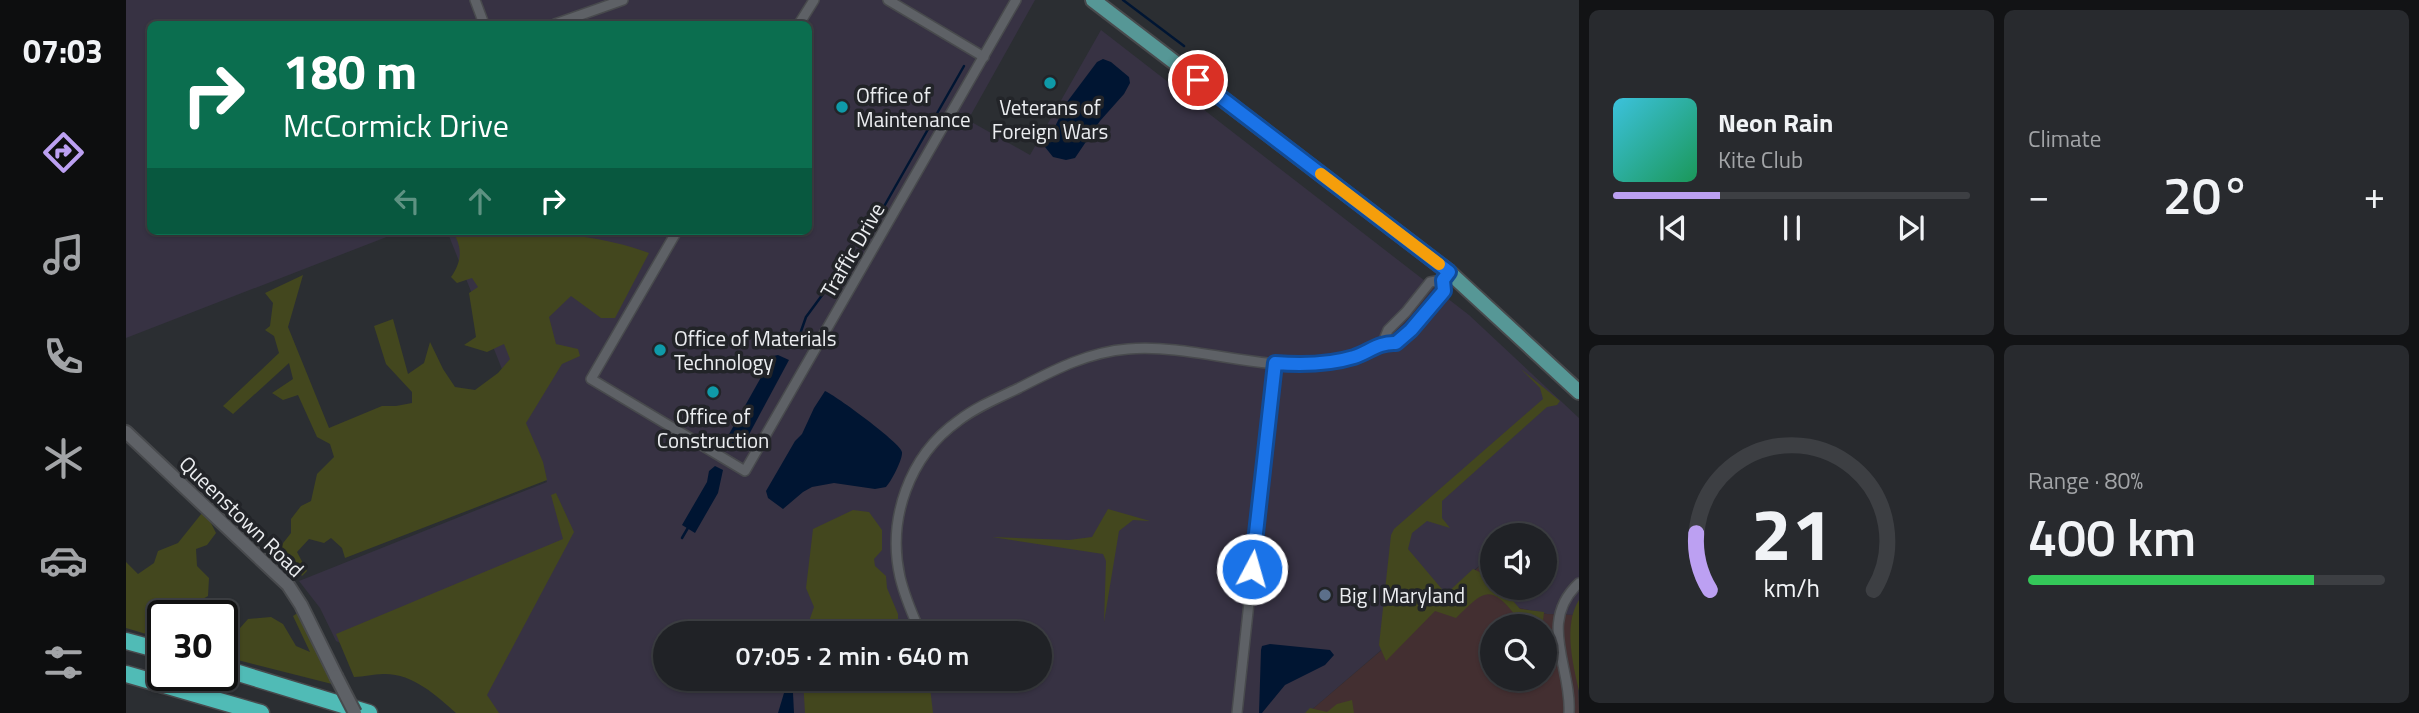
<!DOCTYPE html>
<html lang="en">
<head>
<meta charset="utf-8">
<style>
	:root { --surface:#202226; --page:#282a2e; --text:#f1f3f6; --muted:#a2a4a7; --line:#3d3f43; --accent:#bca0f2 }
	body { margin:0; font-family:"Titillium Web",sans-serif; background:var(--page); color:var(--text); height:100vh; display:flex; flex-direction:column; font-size:26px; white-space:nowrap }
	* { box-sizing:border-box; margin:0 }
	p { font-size:23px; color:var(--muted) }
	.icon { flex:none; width:38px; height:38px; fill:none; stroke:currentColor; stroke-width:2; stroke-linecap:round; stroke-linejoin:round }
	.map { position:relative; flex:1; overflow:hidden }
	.drawer { display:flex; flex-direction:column; gap:10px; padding:10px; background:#121315; width:840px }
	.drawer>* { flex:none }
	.hud { position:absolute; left:21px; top:21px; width:665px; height:214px; border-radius:10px; box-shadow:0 2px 5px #0004,0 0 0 2px var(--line); background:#0b6e4f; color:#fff; overflow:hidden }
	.controls { position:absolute; left:1354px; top:523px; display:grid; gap:14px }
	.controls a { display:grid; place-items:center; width:77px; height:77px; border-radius:50%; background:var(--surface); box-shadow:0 2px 5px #0004,0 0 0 2px var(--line); font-size:35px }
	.speed { position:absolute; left:21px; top:600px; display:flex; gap:14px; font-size:35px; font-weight:700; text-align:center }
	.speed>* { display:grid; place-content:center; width:91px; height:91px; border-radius:50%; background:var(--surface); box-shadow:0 2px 5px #0004,0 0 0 2px var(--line); line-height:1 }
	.speed .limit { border:4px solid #111; border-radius:10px; background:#fff; color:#111 }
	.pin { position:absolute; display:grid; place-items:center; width:60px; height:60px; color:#fff; margin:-30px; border:4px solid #fff; border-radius:50%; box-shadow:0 2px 7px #0007 }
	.me { position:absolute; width:77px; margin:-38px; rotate:6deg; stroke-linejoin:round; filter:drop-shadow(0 0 5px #0008) }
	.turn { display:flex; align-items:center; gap:24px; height:147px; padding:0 21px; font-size:32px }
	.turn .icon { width:91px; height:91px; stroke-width:2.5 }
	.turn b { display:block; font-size:49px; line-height:60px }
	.lanes { display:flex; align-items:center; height:66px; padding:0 21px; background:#0003; justify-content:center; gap:35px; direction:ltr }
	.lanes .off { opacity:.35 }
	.big { font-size:52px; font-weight:600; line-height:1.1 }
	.drawer .card { flex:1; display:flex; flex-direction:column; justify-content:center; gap:10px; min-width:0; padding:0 24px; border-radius:10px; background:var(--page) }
	.drawer .dial { align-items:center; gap:0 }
	.dial svg { height:182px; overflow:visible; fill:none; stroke:var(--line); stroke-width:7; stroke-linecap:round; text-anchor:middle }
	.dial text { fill:var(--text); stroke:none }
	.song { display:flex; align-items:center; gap:21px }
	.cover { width:84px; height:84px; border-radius:10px; background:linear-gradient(135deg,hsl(190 70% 55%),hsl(150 70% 35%)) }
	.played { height:7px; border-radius:4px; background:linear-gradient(90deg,var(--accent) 30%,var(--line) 30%) }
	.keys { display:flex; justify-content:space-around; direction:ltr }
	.heat { display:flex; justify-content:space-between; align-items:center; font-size:38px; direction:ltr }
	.charge { height:10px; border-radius:5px; background:linear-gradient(90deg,#34c759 80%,var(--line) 0) }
	.drawer .tiles { flex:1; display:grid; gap:10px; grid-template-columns:repeat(2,1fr) }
	.trip { position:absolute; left:527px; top:621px; width:399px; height:70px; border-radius:35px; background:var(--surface); box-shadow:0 2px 5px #0004,0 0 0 2px var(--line); font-weight:600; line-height:70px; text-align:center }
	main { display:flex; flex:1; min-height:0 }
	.tab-bar { display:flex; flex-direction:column; width:126px; justify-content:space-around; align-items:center; background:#0d0e0f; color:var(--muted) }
	.tab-bar .icon { width:49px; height:49px }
	.tab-bar .selected { color:var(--accent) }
	.tab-bar b { font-size:32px; color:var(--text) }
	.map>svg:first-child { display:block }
	.commercial { fill:#373243; fill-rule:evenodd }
	.industrial { fill:#432f31; fill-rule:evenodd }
	.green { fill:#43471e }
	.water { fill:#001532 }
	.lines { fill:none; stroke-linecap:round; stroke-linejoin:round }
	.stream { stroke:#001532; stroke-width:2.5 }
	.street-casing { stroke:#484a4d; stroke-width:12 }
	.secondary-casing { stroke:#484a4d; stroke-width:16 }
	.primary-casing { stroke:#484a4d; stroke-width:18 }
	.highway-casing { stroke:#484a4d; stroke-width:19 }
	.street { stroke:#5e6166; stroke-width:9 }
	.secondary { stroke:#5e6166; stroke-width:12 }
	.primary { stroke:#569796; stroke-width:14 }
	.highway { stroke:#50bbb6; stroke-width:16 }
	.secondary-bridge-casing { stroke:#484a4d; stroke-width:16; stroke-linecap:butt }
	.secondary-bridge { stroke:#5e6166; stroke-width:12 }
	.route-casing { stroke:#114b97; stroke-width:18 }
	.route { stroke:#1a73e8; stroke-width:12 }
	.slow { stroke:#f59e0b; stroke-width:12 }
	.culture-dot { fill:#0f9aa8; stroke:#222428; stroke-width:2.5 }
	.service-dot { fill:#5c6f8a; stroke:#222428; stroke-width:2.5 }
	.labels { text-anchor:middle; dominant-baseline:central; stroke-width:7; stroke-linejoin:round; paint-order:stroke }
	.poi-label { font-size:21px; fill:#ebedf0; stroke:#222428; text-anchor:start }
	.street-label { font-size:21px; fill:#ebedf0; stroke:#222428 }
</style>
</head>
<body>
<main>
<nav class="tab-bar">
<b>07:03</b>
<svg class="icon selected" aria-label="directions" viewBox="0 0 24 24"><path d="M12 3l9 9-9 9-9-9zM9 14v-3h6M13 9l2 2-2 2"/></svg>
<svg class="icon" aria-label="music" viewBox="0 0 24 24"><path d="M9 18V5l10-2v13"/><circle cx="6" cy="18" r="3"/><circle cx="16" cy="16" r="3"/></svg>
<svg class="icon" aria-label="phone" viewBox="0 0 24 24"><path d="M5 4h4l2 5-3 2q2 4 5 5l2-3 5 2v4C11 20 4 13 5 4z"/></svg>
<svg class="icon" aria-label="climate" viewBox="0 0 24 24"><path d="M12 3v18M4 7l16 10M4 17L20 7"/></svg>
<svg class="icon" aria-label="car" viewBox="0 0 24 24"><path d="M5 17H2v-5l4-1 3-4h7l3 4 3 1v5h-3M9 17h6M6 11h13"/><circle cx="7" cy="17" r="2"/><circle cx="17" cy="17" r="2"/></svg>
<svg class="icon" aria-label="filters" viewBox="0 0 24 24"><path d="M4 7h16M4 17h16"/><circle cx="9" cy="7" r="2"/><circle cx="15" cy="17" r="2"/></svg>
</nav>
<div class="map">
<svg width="1453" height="713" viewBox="0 0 1453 713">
	<rect width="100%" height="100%" fill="#2b2e32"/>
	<path class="commercial" d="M 0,0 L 909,0 L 842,120 L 904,155 L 975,30 L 1343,315 L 1453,418 L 1453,606 L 1449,615 L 1421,614 L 1389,607 L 1373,588 L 1419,588 L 1419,536 L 1367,536 L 1367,581 L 1353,566 L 1182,713 L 371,713 L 210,641 L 194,608 L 173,581 L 421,482 L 321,231 L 682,231 L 682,24 L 24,24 L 24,231 L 276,231 L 0,338 ZM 539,634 L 914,634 L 914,679 L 539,679 Z"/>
	<path class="industrial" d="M 1354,566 L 1367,581 L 1367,588 L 1389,607 L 1421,614 L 1449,615 L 1453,713 L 1182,713 ZM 1367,626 L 1419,626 L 1419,679 L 1367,679 Z"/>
	<g class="green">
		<path d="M 326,231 C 393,231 460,230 523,253 L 489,318 L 475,318 L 445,296 L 423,317 L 430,344 L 452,349 L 454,356 L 436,364 L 400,423 L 417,462 L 421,480 L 219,558 L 216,548 L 205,538 L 198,543 L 183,539 L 171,552 L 181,571 L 176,576 L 154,547 L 165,533 L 165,519 L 175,506 L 185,501 L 191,474 L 208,457 L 204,444 L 191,437 L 172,395 L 157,400 L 146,393 L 167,379 L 163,363 L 107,414 L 97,406 L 153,353 L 148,336 L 139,330 L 144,326 L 147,303 L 139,293 L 177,275 L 162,327 L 203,428 L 256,406 L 270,406 L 286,403 L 286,392 L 260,364 L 248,326 L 267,319 L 282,374 L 298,363 L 304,342 L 317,369 L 329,387 L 349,390 L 372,373 L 384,359 L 378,344 L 361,352 L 338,345 L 350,337 L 343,293 L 352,287 L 346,278 L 331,283 L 325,277 C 336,262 337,246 326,231 Z"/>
		<path d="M 1395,369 L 1434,401 L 1431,405 L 1421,407 L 1316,501 L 1316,518 L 1324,528 L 1301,521 L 1286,533 L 1282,549 L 1320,594 L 1347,569 L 1367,578 L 1367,588 L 1376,588 L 1394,609 L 1418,612 L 1417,621 L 1390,616 C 1363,582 1357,592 1330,618 L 1309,611 L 1260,661 L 1253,645 L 1265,535 L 1268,529 L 1417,399 L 1414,388 Z"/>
		<path d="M 430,493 L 448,532 L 361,695 L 373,713 L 330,713 C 310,695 286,673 257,674 C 247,674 238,677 228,677 L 210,634 L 437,539 L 425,495 Z"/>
		<path d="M 982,509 L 1024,521 L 1007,520 L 993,531 L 978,622 L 980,561 L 977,554 L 866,537 L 943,540 L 966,537 Z"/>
		<path d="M 727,510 L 743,512 L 756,530 L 756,550 L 748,559 L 749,566 L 760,576 L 761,588 L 772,614 L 772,633 L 679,633 L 688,607 L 680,588 L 687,529 Z"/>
		<path d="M 76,513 L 83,519 L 90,533 L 81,545 L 70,549 L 71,566 L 83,578 L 82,596 L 61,608 L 60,611 L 64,616 L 37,616 L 37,639 L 0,628 L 0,562 L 12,574 L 28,563 L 32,551 L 52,543 Z"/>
		<path d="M 1453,600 L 1453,691 C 1447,664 1437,625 1453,600 Z"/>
		<path d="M 173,612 L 206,684 L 96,656 L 96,628 L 114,628 L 122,619 L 145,617 L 157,624 L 170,646 L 184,652 L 167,616 Z"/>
		<path d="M 677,679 L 803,679 L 807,713 L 679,713 Z"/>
		<path d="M 1226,700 L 1228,713 L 1179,713 L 1184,708 L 1201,712 L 1211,704 Z"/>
	</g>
	<g class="water">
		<path d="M 977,59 L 985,62 L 1003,77 L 1004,83 L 998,94 L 974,121 L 949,158 L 940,160 L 927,157 L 919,147 L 941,102 L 971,62 Z"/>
		<path d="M 652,355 L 663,360 L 619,442 L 613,450 L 598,443 L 647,356 Z"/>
		<path d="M 699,391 C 709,395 776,444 776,452 C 777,459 765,482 760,487 L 749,489 L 708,483 L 686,487 L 677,492 L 657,509 L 642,498 L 640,491 L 669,441 L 676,434 L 688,408 Z"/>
		<path d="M 589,466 L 597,470 L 592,493 L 569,533 L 556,525 L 581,482 L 583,471 Z"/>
		<path d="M 1144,644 L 1204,650 L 1208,655 L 1199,665 L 1159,685 L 1136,713 L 1133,713 L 1135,650 L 1136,646 Z"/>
		<path d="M 662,689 L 667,693 L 668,713 L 652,713 L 658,693 Z"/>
	</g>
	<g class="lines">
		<g class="stream">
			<path d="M 997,0 L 1058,46"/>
			<path d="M 756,210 L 838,66"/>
			<path d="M 674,334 L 680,317 L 722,260"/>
			<path d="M 556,538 L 563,526"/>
		</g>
		<defs>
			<g id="street">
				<path d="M 349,0 L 358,24"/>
				<path d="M 762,0 L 858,57"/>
				<path d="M 429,24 L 497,0"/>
				<path d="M 673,24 L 688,0"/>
				<path d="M 551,231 L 465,379 L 619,471 L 890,0"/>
				<path d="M 1257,342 L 1262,330 L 1280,312 L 1304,282 L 1317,280 L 1321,276"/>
				<path d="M 792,627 C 785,611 778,594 774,577 C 761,519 783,456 832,421 C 850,407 872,398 893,388 C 928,370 962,352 1002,349 C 1076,343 1152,380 1224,358 C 1235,355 1243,349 1253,344 C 1263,340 1267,344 1277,337 L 1318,291 L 1317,280"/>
				<path d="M 1111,713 L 1149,363"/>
				<path d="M 1443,713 C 1446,667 1411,622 1453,583"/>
			</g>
			<path id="secondary" d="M 0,432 L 162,585 L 175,605 L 210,676"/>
			<path id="primary" d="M 967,0 L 1323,272 L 1453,392"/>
			<g id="highway">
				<path d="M 0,641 L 37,651"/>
				<path d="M 96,668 L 243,713"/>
				<path d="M 0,674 L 135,713"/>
			</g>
		</defs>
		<use href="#street" class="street-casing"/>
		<use href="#secondary" class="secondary-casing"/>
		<use href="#primary" class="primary-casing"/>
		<use href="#highway" class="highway-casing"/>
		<use href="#street" class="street"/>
		<use href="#secondary" class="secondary"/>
		<use href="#primary" class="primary"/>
		<use href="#highway" class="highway"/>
		<defs>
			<path id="secondary-bridge" d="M 210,676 L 229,713"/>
		</defs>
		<use href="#secondary-bridge" class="secondary-bridge-casing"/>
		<use href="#secondary-bridge" class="secondary-bridge"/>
	</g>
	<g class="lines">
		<defs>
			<path id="route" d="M 1072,80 L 1323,272 L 1317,280 L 1318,291 L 1285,330 L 1270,343 C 1253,342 1243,352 1228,357 C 1202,365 1175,365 1149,363 L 1126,569"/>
		</defs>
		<use href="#route" class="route-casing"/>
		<use href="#route" class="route"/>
		<path class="slow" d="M 1195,174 L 1313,264"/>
	</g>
	<g class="culture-dot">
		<circle cx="924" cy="83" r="7"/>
		<circle cx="716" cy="107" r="7"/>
		<circle cx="534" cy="350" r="7"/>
		<circle cx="587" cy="392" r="7"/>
	</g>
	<circle class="service-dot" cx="1199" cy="595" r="7"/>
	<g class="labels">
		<g class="poi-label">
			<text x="730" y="95">Office of<tspan x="730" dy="24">Maintenance</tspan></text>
			<text x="924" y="107" text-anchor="middle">Veterans of<tspan x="924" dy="24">Foreign Wars</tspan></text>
			<text x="548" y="338">Office of Materials<tspan x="548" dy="24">Technology</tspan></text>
			<text x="587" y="416" text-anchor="middle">Office of<tspan x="587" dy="24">Construction</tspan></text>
			<text x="1213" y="595">Big I Maryland</text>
		</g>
		<g class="street-label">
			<text transform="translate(726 250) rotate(-60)">Traffic Drive</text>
			<text transform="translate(116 516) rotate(44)">Queenstown Road</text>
		</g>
	</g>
</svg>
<div class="controls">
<a><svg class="icon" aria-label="sound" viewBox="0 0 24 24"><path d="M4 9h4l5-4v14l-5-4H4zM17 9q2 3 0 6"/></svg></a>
<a><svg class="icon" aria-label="search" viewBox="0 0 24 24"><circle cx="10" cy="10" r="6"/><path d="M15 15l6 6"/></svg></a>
</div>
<div class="speed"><div class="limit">30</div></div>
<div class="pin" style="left:1072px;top:80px;background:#d93025"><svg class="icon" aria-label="arrive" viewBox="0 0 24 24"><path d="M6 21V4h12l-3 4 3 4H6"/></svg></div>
<svg class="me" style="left:1126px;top:569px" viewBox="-20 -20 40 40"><circle r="17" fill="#1a73e8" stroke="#fff" stroke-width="3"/><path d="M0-11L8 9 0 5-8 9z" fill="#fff"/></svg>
<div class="trip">07:05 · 2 min · 640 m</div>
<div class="hud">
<div class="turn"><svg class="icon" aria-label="right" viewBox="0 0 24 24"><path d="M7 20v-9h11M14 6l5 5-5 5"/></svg><div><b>180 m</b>McCormick Drive</div></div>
<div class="lanes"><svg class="icon off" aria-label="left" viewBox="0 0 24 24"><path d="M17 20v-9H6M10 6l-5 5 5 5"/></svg><svg class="icon off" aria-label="ahead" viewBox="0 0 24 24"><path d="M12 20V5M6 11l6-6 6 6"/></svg><svg class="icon" aria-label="right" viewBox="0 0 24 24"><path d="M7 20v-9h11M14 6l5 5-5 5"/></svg></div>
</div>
</div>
<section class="drawer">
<div class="tiles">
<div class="card">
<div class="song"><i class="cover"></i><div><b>Neon Rain</b><p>Kite Club</p></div></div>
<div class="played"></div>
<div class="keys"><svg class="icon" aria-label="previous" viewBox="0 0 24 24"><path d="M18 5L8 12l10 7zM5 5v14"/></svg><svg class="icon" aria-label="pause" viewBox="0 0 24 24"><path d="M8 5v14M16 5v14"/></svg><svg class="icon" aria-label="next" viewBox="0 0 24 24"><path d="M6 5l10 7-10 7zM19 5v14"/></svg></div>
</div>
<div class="card"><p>Climate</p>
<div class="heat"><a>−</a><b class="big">20°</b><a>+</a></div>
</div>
<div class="card dial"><svg viewBox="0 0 100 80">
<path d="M14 69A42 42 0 1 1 86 69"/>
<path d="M14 69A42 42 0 0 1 8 44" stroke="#bca0f2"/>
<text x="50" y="56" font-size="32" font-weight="700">21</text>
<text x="50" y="72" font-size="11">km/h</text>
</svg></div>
<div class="card"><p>Range · 80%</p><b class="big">400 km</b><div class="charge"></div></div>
</div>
</section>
</main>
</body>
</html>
